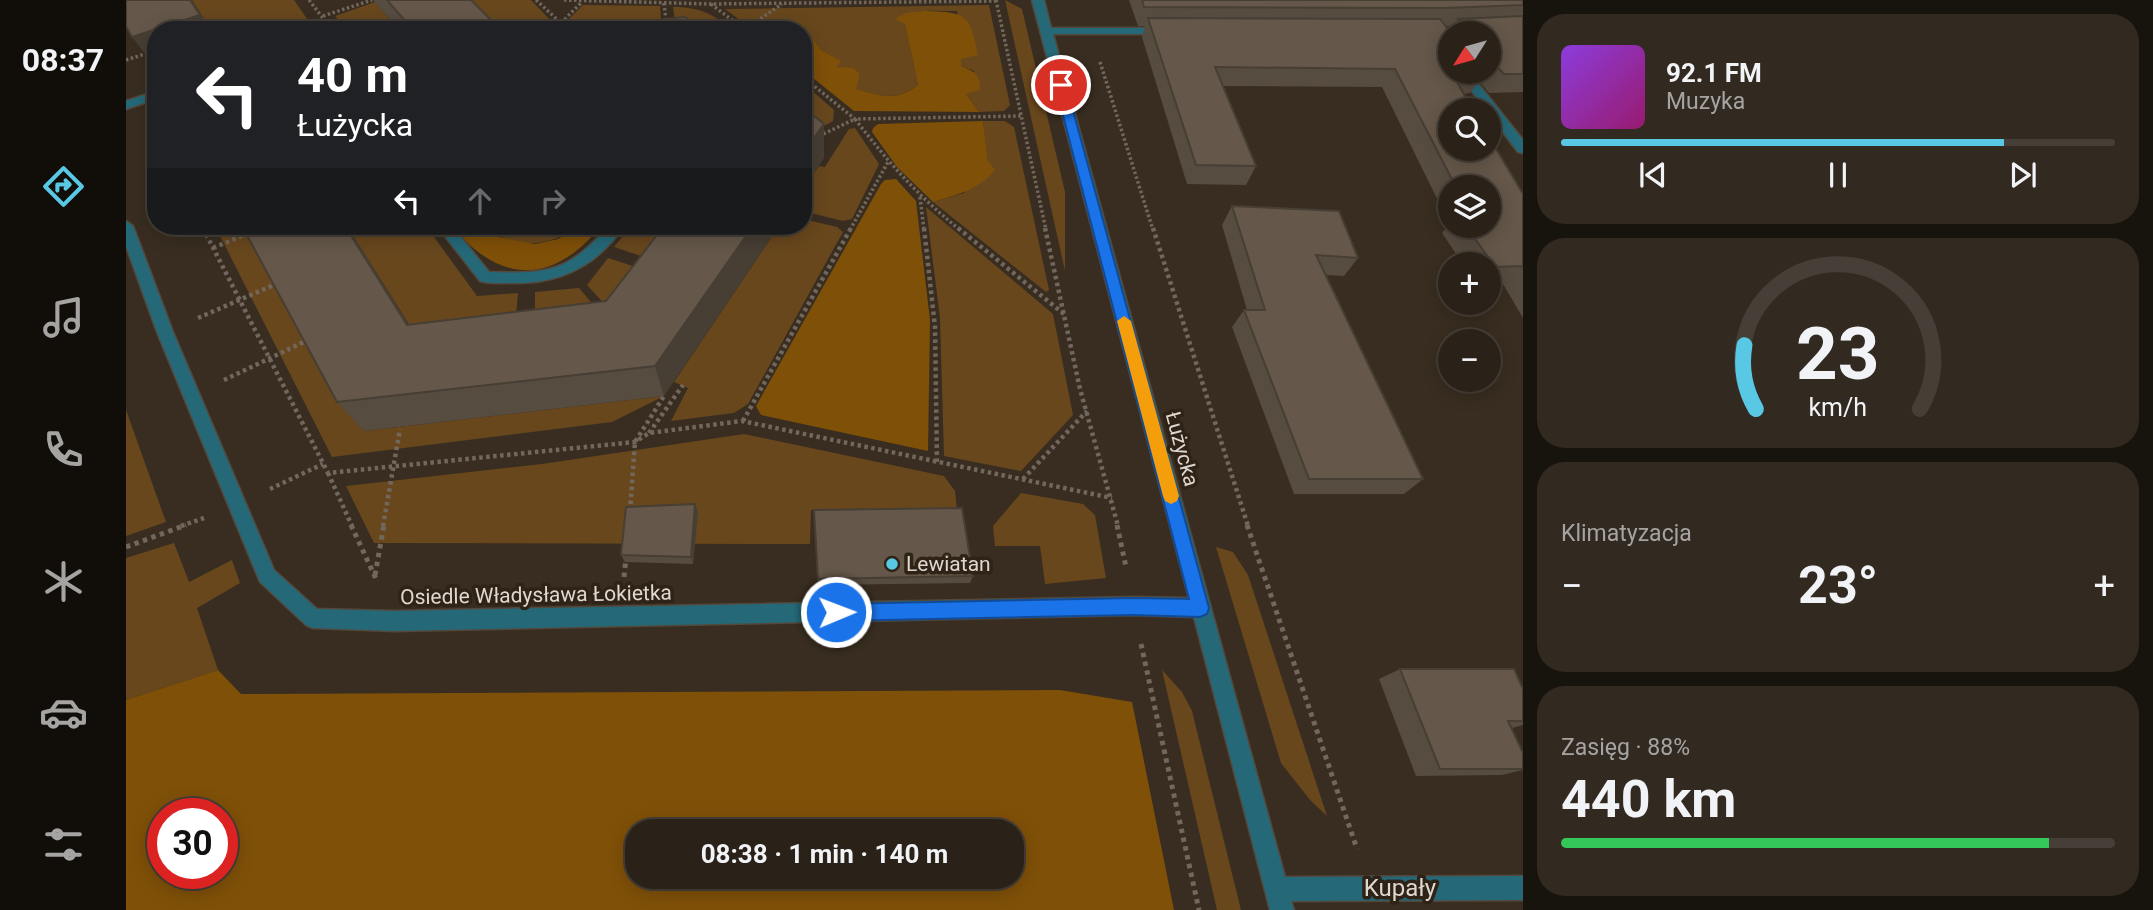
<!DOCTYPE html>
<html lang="pl">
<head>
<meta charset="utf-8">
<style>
	:root { --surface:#2a2218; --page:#322a21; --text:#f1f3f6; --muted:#a5a4a2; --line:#463f37; --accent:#59c8e4 }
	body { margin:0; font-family:Roboto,sans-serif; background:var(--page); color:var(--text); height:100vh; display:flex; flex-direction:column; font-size:26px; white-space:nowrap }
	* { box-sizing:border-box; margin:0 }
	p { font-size:23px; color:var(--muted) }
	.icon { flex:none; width:38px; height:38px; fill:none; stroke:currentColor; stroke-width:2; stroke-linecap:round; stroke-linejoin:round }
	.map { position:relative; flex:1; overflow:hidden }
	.sheet { display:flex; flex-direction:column; gap:14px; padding:14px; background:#17130d; width:630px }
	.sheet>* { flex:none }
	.banner { position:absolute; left:21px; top:21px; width:665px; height:214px; border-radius:28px; box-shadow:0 4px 18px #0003,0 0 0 2px var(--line); background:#202124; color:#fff; overflow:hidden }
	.needle { width:46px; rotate:233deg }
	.tools { position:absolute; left:1312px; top:21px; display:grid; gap:14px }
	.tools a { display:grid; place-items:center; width:63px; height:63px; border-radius:50%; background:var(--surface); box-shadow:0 4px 18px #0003,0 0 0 2px var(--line); font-size:35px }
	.speed { position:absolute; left:21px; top:798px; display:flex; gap:14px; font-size:35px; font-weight:700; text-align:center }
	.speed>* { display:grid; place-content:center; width:91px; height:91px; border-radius:50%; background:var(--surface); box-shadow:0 4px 18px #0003,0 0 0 2px var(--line); line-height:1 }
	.speed .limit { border:10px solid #d22; background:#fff; color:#111 }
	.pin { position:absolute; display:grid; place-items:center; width:60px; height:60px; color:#fff; margin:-30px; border:4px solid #fff; border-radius:50%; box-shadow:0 2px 7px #0007 }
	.me { position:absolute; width:77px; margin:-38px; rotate:89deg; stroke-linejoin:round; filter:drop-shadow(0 0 5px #0008) }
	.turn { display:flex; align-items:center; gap:24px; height:147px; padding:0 35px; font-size:32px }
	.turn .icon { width:91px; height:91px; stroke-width:2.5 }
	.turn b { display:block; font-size:49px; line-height:60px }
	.lanes { display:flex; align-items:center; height:66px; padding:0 35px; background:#0003; justify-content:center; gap:35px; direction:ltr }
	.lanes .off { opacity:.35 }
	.big { font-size:52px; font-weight:700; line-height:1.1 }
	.sheet .tile { flex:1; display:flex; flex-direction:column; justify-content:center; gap:10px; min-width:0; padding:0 24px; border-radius:28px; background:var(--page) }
	.sheet .dial { align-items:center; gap:0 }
	.dial svg { height:182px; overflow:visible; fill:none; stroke:var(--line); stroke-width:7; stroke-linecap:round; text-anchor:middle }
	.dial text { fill:var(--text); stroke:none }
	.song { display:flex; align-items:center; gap:21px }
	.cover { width:84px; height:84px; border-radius:10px; background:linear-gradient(135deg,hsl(270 70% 55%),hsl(320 70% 35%)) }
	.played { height:7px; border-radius:4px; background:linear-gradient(90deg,var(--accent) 80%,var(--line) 80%) }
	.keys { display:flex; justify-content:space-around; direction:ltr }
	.heat { display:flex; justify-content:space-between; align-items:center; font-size:38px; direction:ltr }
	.charge { height:10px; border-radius:5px; background:linear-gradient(90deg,#34c759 88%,var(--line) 0) }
	.trip { position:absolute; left:499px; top:819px; width:399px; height:70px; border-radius:28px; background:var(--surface); box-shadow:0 4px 18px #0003,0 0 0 2px var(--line); font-weight:700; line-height:70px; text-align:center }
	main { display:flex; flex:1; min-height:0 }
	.tab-bar { display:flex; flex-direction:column; width:126px; justify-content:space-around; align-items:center; background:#110e0a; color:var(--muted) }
	.tab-bar .icon { width:49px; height:49px }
	.tab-bar .on { color:var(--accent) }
	.tab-bar b { font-size:32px; color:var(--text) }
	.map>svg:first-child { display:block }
	.green { fill:#68471d }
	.forest { fill:#7f5008; fill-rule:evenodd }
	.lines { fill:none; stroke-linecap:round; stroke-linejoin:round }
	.minor-casing { stroke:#53483c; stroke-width:3 }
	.path-far2 { stroke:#71675c; stroke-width:3.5; stroke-dasharray:2.5 2.5; stroke-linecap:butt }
	.path-far1 { stroke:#71675c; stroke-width:4.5; stroke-dasharray:3.5 3.5; stroke-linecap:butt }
	.path { stroke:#71675c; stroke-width:5; stroke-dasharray:4.5 4.5; stroke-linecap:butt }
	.minor { fill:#256979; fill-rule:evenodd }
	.wall { fill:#574c40; fill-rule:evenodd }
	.shaded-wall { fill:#473e34 }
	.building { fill:#65584a; stroke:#473e34; stroke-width:2 }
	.route { fill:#1a73e8; stroke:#114b97; stroke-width:2 }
	.slow { fill:#f59e0b }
	.poi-dot { fill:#59c8e4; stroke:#2e2316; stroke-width:2.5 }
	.labels { text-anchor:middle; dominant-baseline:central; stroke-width:7; stroke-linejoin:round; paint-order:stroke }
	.street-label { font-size:21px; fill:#dfd8d0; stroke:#2e2316 }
	.poi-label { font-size:21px; fill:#dfd8d0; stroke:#2e2316; text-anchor:start }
	.near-street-label { font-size:24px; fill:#dfd8d0; stroke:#2e2316 }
</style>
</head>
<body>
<main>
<nav class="tab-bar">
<b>08:37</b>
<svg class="icon on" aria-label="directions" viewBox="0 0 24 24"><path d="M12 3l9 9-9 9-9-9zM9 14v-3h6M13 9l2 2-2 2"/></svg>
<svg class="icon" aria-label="music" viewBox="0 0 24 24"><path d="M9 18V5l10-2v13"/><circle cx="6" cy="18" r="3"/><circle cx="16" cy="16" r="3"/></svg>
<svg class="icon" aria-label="phone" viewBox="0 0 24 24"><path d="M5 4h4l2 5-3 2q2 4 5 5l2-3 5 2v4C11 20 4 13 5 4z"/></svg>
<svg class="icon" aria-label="climate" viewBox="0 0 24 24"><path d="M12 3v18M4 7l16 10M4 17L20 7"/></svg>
<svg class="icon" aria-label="car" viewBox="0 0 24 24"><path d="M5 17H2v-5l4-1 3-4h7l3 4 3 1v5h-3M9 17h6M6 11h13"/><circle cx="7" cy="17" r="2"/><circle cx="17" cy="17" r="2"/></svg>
<svg class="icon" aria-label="filters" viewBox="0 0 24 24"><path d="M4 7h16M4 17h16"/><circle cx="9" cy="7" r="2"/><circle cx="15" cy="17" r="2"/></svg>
</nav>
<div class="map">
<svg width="1397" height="910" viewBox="0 0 1397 910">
	<rect width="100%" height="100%" fill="#382d20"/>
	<g class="green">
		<path d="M 66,0 L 168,0 L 186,26 L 183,30 L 85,30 Z"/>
		<path d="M 325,0 L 405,0 L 429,25 L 425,30 L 353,30 Z"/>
		<path d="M 879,0 L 896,9 L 939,192 L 939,271 Z"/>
		<path d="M 249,2 L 270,27 L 262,30 L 220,30 L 209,16 Z"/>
		<path d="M 457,5 L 534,6 L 536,30 L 432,30 Z"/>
		<path d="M 863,5 L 884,105 L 878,111 L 853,112 L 840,94 L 848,71 L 835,66 L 831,11 C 810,11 789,8 770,19 L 779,23 L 792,85 C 768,102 756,96 729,89 L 734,74 L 711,67 L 714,61 L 695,50 L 675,22 C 659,28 643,24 627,30 L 599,9 Z"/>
		<path d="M 547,7 C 572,7 587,13 605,30 L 550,30 Z"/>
		<path d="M 677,83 L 708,110 L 707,121 L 677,138 Z"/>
		<path d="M 857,121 L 879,121 L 888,127 L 923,290 L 920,292 L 807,202 L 838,193 L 862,161 Z"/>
		<path d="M 729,128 L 753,164 L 726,219 L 717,221 L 677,211 L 677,189 L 693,166 L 699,167 L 723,129 Z"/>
		<path d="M 800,207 L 927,314 L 947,415 L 895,471 L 818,456 L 814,318 Z"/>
		<path d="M 677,219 L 711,227 L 717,232 L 622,404 L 608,413 L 545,421 L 562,388 L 548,382 L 653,226 L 677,226 Z"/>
		<path d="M 89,226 L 125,226 L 238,431 L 538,396 L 486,422 L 206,457 Z"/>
		<path d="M 221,226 L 300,226 L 351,296 L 392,293 L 387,346 L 303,356 Z"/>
		<path d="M 359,226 L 454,226 C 424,246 388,252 359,226 Z"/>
		<path d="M 505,226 L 570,226 L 542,265 L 488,247 Z"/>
		<path d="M 482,258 L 535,275 L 498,325 L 461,285 Z"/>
		<path d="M 453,288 L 491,333 L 409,343 L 409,292 Z"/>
		<path d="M 0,410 L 40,522 L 0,536 Z"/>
		<path d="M 618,434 L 818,476 L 829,491 L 831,510 L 685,510 L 684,544 L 248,543 L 220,486 L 416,464 Z"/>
		<path d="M 895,493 L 957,504 L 969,515 L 980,578 L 919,584 L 914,546 L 869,546 L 867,526 Z"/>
		<path d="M 48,543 L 63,582 L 106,560 L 114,583 L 71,608 L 92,670 L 0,700 L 0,558 Z"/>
		<path d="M 1090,547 L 1107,552 L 1122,575 L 1201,816 L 1184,800 L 1155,763 Z"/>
		<path d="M 1036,670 L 1056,692 L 1066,711 L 1115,910 L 1091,910 Z"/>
	</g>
	<g class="forest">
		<path d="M 798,11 C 839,12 844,13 852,55 L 835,59 L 835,66 C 849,72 854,74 854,90 L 840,94 L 853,112 L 728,111 L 677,70 L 677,30 L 632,30 C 645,20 659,28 675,22 L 695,50 L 715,61 L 711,67 L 727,68 L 734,74 L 730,89 C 756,96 769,102 792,85 L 779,24 L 769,19 L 780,13 Z"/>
		<path d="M 857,121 L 862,161 L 869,170 C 853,190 830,195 807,202 L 771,167 L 746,132 L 747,128 L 752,124 Z"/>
		<path d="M 770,179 L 790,201 L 804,320 L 802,451 L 635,415 L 630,406 L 755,184 L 759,180 Z"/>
		<path d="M 326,226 L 359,226 L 372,237 L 409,244 L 432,239 L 454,226 L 475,226 C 427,285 374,285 326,226 Z"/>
		<path d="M 92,670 L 115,694 L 934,690 L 1006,702 L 1048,910 L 0,910 L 0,700 ZM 37,814 L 96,814 L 96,873 L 37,873 ZM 511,831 L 886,831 L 886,877 L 511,877 Z"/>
	</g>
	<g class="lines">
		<defs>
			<g id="minor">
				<path d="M 906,0 L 918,0 L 925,28 L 1039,28 L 1045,31 L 1039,34 L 927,34 L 1159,877 L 1397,876 L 1397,900 L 1165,901 L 1168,910 L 1144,910 L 1068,617 L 1007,615 L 269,631 L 187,628 L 180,625 L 134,582 L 31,332 L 0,246 L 0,221 L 7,226 L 47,332 L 148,570 L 191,609 L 269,611 L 1007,597 L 1063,598 Z"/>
				<path d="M 1331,72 L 1343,72 L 1397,140 L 1397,153 L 1392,152 L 1363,114 L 1363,110 L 1360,110 Z"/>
				<path d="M 30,91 L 30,99 L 0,109 L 0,101 Z"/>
				<path d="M 311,226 L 326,226 L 363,272 C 424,274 441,272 483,226 L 498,226 C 471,266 434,284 387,283 C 376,283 364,284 354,281 Z"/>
			</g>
		</defs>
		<use href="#minor" class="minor-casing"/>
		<g class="path-far2">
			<path d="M 183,0 L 206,30"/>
			<path d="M 410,0 L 435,23"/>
			<path d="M 438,0 L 584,4 L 870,1"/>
			<path d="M 870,0 L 920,230"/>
			<path d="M 538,3 L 541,30"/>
			<path d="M 585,4 L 619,30"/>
			<path d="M 197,16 L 246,0"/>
			<path d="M 428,30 L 455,3"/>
			<path d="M 618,30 L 656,4"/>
			<path d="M 0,60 L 22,53"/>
			<path d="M 974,62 L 1027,230"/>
			<path d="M 677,77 L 729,119 L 895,116"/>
			<path d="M 23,132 L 30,143"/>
			<path d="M 693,136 L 729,119 C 763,163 791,195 834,230"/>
			<path d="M 794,197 L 798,230"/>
			<path d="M 76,226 L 78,230"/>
			<path d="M 42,230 L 51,226"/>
			<path d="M 724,230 L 762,162"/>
		</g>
		<g class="path-far1">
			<path d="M 77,228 L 202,473 L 509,442 L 523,433 L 616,421 L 986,498"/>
			<path d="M 798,228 L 809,327 L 811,463"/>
			<path d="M 832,228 L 938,314"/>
			<path d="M 919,228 L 954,389 L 992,526"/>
			<path d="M 1027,228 L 1122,526"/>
			<path d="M 39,231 L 46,228"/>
			<path d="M 87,248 L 125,232"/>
			<path d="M 72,318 L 150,284"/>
			<path d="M 98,380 L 182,340"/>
			<path d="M 617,421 L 725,228"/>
			<path d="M 523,433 L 557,385"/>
			<path d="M 202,473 L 226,526"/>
			<path d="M 897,479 L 961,411"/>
			<path d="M 144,489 L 197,464"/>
			<path d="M 504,511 L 509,442 L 538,396"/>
			<path d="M 55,526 L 78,518"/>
			<path d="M 257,526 L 274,429"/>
		</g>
		<g class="path">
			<path d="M 225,525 L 251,581"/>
			<path d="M 991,525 L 1000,567"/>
			<path d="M 1121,525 L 1231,849"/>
			<path d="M 0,547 L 60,525"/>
			<path d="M 249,575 L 258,525"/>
			<path d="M 498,577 L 500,558"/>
			<path d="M 1015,644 L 1073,910"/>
		</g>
		<use href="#minor" class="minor"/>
	</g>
	<g class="wall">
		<path d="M 247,0 L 345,0 L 375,30 L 273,30 Z"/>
		<path d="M 1003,0 L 1397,0 L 1397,92 L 1363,93 L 1353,81 L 1344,93 L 1338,94 L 1397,194 L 1397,318 L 1377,284 L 1363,285 L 1363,264 L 1337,264 L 1316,233 L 1324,225 L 1256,87 L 1097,86 L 1130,166 L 1120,185 L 1061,184 L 1016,37 L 1019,26 L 1012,26 ZM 1320,26 L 1328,26 L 1324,31 ZM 1325,33 L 1363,33 L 1363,72 L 1325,72 ZM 1325,187 L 1363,187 L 1363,226 L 1325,226 Z"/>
		<path d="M 1106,206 L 1232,258 L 1218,276 L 1199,275 L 1297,479 L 1278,494 L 1168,494 L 1106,327 L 1118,310 L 1121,310 L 1096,225 Z"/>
		<path d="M 116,226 L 221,226 L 282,324 L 480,301 L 538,226 L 538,396 L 238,431 L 211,402 Z"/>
		<path d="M 569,504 L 572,512 L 567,564 L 499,562 L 495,555 Z"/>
		<path d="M 688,510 L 847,576 L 844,583 L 692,585 Z"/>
		<path d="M 1274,669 L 1397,689 L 1397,725 L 1386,728 L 1397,753 L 1397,770 L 1376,775 L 1290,776 L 1253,679 Z"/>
	</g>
	<g class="shaded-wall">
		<path d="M 64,0 L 66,0 L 85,30 L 30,30 L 30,68 L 6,37 Z"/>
		<path d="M 698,124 L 698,158 L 677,189 L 677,153 Z"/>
		<path d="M 219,226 L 221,226 L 302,356 L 281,325 Z"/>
		<path d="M 627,226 L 653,226 L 538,396 L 529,366 Z"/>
		<path d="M 569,504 L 572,512 L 567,564 L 565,557 Z"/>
	</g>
	<g class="building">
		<path d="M 0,0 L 64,0 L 74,15 L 6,37 L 0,26 Z"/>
		<path d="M 261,0 L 345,0 L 375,30 L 287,30 Z"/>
		<path d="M 1016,0 L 1397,0 L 1397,5 L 1318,8 L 1018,7 Z"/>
		<path d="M 1397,16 L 1397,74 L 1378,74 L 1363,58 L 1363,33 L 1340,33 L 1341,29 L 1332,19 Z"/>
		<path d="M 559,17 L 576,30 L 435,30 Z"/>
		<path d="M 1022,18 L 1314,19 L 1325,33 L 1325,72 L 1356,72 L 1358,75 L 1327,75 L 1347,110 L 1325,110 L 1325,149 L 1363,149 L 1363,137 L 1397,194 L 1397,269 L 1396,266 L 1369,267 L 1340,226 L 1363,226 L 1363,187 L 1330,187 L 1269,69 L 1089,67 L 1130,166 L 1070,165 Z"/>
		<path d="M 677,107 L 698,124 L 677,153 Z"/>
		<path d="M 1106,206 L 1213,211 L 1232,258 L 1190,255 L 1297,479 L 1183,479 L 1118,310 L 1139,310 Z"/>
		<path d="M 116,226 L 219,226 L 281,325 L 480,301 L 538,226 L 627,226 L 529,366 L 211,402 Z"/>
		<path d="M 569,504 L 565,557 L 495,555 L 500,507 Z"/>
		<path d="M 836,508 L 847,576 L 692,579 L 688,510 Z"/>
		<path d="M 1274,669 L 1388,669 L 1397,689 L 1397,721 L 1382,721 L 1397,753 L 1397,769 L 1314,769 Z"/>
	</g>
	<path class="route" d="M 935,82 L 940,85 L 1083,608 L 1081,614 L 1074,617 L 1007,615 L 710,621 L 704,618 L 701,612 L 704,606 L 710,604 L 1007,598 L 1063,599 L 929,85 Z"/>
	<path class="slow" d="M 998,316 L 1005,321 L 1053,496 L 1051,501 L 1045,504 L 1039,501 L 1037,496 L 991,321 Z"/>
	<circle class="poi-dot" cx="766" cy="564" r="7"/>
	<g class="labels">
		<g class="street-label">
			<text transform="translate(1056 449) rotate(75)">Łużycka</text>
			<text transform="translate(410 595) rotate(-1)">Osiedle Władysława Łokietka</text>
		</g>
		<g class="poi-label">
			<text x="780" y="564">Lewiatan</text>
		</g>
		<g class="near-street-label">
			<text x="1274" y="888">Kupały</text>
		</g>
	</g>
</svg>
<div class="tools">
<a><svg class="needle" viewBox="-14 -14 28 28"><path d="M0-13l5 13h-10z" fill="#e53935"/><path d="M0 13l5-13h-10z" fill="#a5a4a2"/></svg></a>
<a><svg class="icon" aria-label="search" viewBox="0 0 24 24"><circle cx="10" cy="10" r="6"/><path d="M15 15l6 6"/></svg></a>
<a><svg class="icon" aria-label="layers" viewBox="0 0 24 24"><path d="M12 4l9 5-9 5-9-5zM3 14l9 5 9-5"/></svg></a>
<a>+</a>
<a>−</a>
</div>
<div class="speed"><div class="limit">30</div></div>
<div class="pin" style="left:935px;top:85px;background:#d93025"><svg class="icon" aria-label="arrive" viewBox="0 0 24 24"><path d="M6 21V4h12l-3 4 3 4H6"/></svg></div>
<svg class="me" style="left:710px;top:612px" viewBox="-20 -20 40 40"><circle r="17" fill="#1a73e8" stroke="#fff" stroke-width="3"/><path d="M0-11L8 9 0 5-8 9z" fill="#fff"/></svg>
<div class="trip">08:38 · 1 min · 140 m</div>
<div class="banner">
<div class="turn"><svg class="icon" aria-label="left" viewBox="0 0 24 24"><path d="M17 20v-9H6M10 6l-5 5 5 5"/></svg><div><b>40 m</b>Łużycka</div></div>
<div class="lanes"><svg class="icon" aria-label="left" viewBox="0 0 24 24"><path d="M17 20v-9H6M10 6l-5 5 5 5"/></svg><svg class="icon off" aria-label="ahead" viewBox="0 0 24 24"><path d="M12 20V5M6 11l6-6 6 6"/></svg><svg class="icon off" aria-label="right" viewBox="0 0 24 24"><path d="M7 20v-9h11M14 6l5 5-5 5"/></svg></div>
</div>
</div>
<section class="sheet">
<div class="tile">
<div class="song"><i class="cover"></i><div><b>92.1 FM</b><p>Muzyka</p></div></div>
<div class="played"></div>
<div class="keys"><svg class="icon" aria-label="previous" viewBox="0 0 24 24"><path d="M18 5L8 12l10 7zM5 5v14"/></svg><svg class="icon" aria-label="pause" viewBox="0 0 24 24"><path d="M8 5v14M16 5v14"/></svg><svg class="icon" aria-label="next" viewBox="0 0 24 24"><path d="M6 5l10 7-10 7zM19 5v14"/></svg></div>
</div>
<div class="tile dial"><svg viewBox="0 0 100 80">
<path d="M14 69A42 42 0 1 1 86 69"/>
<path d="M14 69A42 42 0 0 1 9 41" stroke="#59c8e4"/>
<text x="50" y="56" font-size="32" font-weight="700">23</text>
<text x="50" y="72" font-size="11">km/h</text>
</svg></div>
<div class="tile"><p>Klimatyzacja</p>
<div class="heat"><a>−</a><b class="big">23°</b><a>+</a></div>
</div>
<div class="tile"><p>Zasięg · 88%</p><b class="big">440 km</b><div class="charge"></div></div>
</section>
</main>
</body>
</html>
